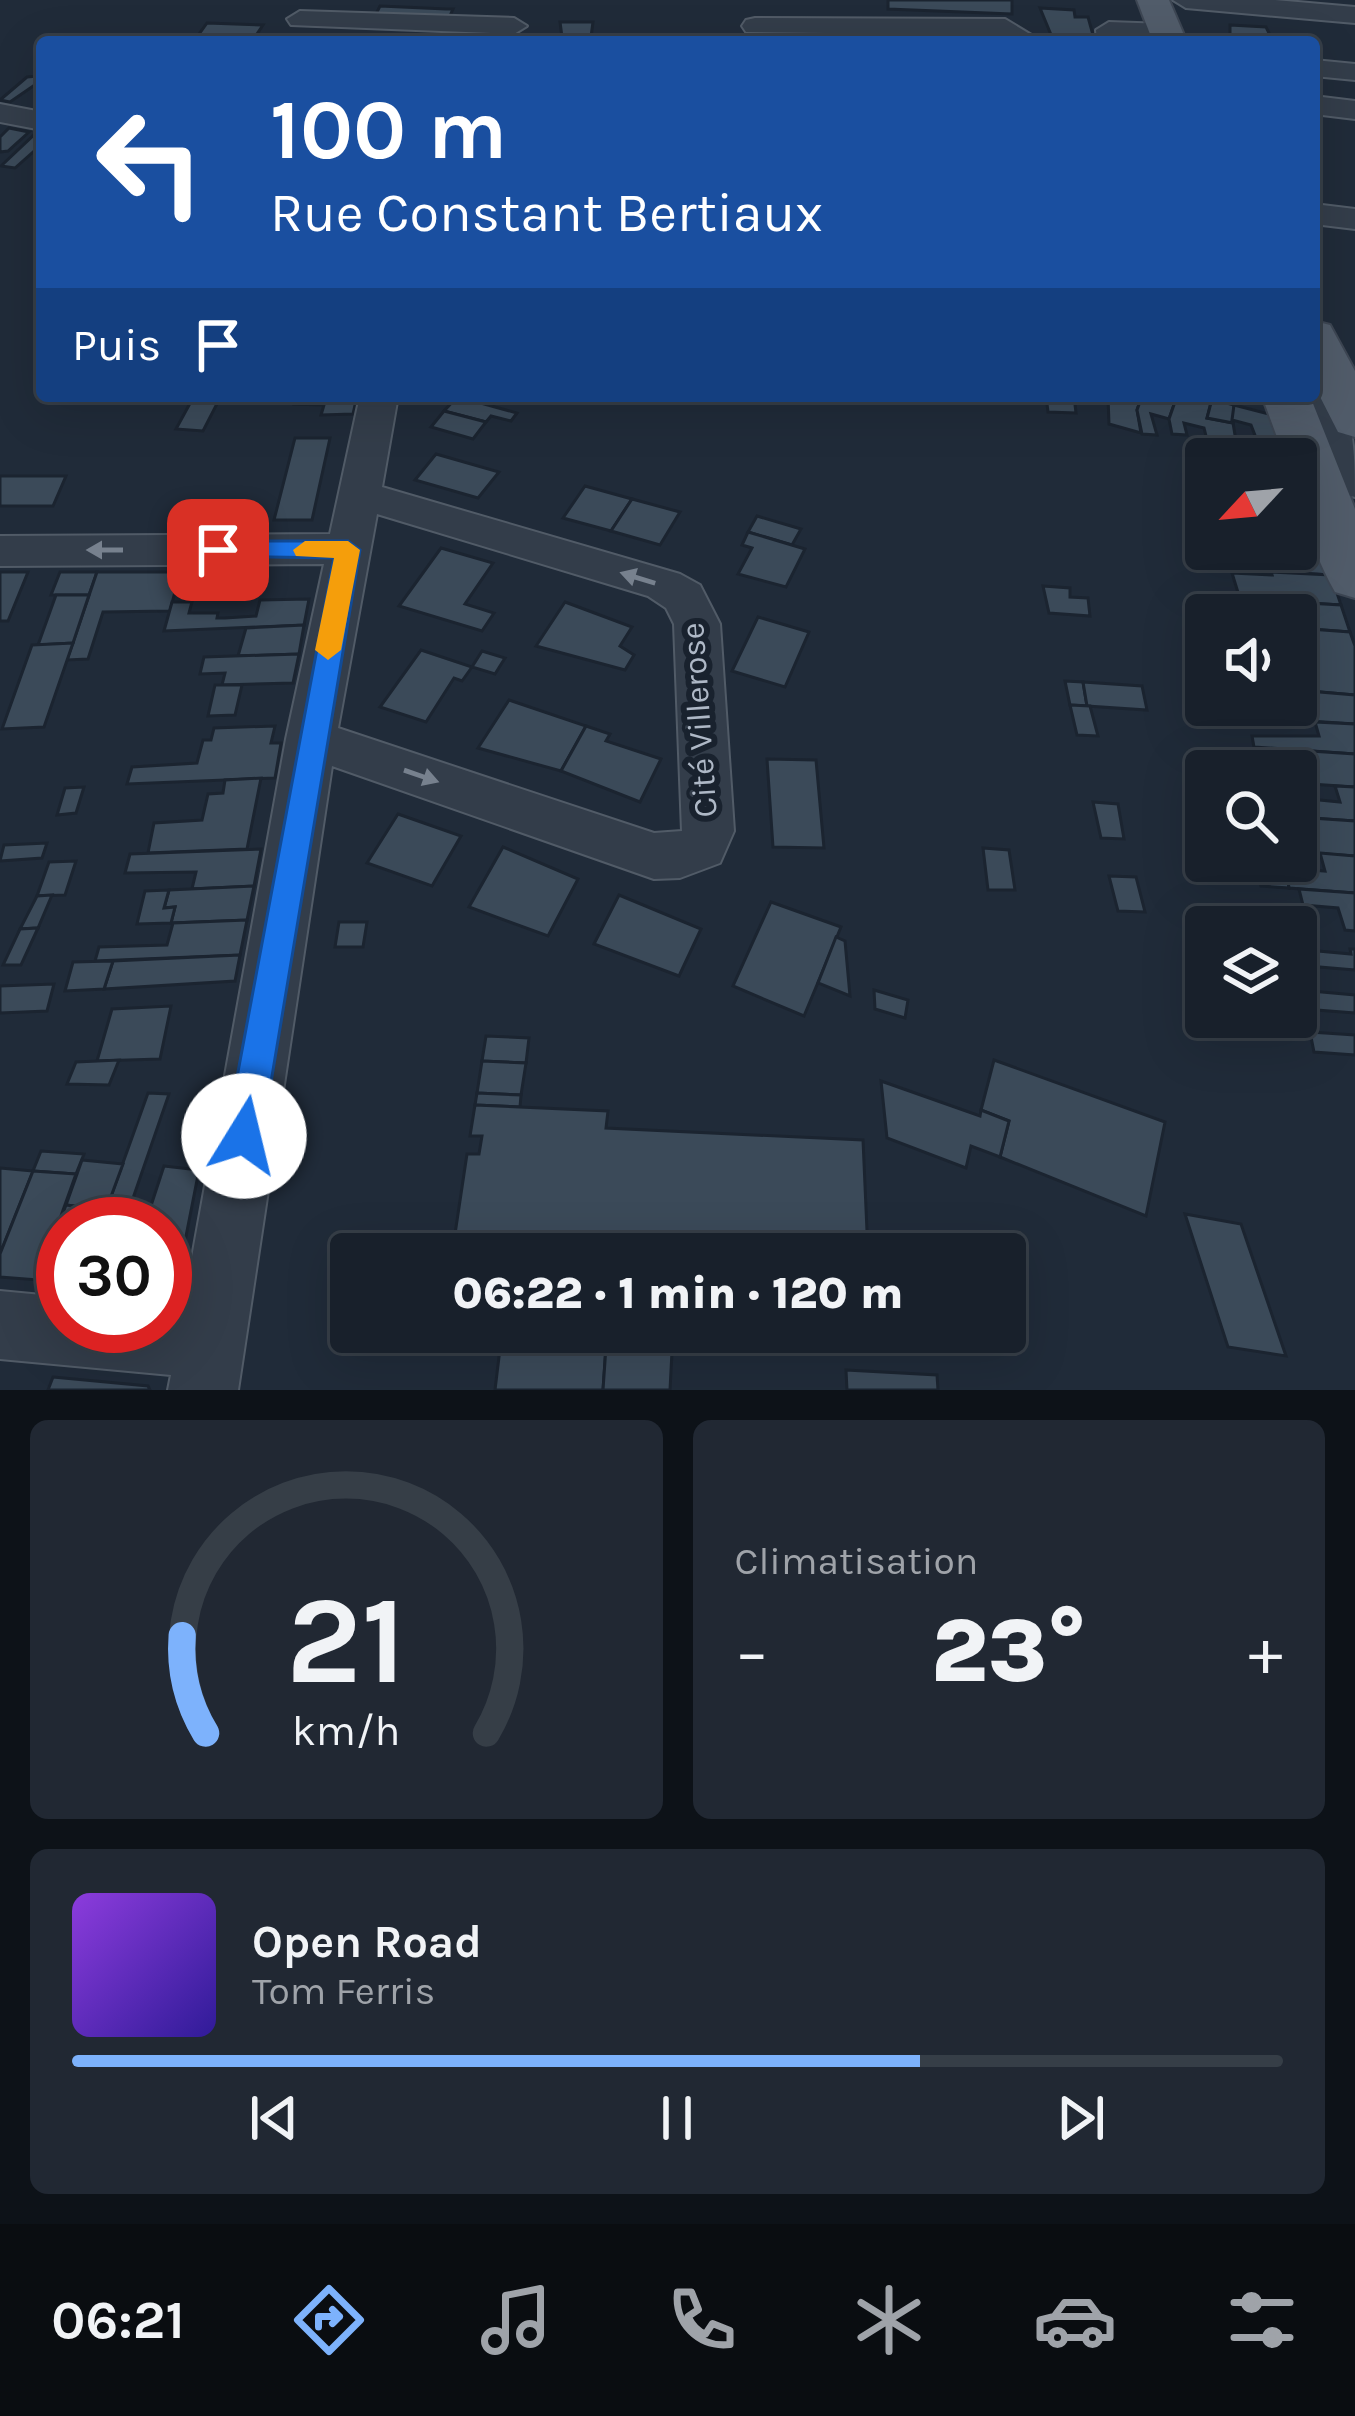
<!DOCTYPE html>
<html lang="fr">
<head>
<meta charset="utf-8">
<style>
	:root { --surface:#18202b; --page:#212833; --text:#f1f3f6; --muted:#9fa3a9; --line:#363e47; --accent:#7db2fc }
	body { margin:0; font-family:Karla,sans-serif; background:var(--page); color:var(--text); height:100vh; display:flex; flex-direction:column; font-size:45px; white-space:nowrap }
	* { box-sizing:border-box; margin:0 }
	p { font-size:39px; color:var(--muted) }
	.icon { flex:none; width:66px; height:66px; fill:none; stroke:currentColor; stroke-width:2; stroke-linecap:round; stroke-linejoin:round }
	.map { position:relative; height:1390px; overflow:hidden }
	.panel { display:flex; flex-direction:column; gap:30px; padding:30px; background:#0d1218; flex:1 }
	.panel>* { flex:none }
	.top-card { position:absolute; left:36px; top:36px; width:1284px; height:366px; border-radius:12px; box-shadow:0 12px 48px #0002,0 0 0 3px var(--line); background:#1a4fa0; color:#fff; overflow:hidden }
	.needle { width:78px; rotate:244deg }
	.fabs { position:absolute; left:1185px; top:438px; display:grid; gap:24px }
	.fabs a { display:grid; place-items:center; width:132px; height:132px; border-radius:12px; background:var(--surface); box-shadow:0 12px 48px #0002,0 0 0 3px var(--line); font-size:60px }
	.speed { position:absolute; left:36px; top:1197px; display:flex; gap:24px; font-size:60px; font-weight:700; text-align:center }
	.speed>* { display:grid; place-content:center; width:156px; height:156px; border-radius:50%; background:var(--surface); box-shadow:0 12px 48px #0002,0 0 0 3px var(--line); line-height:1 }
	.speed .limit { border:18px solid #d22; background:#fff; color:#111 }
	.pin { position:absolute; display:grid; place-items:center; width:102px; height:102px; color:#fff; margin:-51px; border-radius:24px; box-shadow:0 6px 18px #0006 }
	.me { position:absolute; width:132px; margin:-66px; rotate:9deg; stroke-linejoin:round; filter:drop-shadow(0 0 9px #0008) }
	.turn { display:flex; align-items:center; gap:42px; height:252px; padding:0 36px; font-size:54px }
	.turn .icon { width:156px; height:156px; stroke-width:2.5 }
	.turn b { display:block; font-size:84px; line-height:102px }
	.then { display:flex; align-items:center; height:114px; padding:0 36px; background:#0003; gap:24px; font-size:45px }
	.big { font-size:90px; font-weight:800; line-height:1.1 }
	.panel .tile { flex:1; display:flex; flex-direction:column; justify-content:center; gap:18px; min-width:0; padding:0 42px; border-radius:18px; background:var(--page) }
	.panel .dial { align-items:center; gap:0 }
	.dial svg { height:312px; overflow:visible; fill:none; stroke:var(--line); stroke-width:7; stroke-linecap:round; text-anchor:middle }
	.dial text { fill:var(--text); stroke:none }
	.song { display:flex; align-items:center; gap:36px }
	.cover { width:144px; height:144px; border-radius:18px; background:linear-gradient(135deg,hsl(270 70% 55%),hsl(250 70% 35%)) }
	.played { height:12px; border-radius:6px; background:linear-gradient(90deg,var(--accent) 70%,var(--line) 70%) }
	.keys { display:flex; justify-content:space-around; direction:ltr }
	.heat { display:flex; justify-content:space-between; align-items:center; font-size:66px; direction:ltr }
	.panel .tiles { flex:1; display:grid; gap:30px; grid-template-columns:1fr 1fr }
	.tile:last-child { grid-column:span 2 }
	.trip { position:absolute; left:330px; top:1233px; width:696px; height:120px; border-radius:12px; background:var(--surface); box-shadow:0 12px 48px #0002,0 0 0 3px var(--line); font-weight:800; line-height:120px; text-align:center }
	.menu { display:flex; height:192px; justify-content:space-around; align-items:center; background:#0a0d11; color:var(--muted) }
	.menu .icon { width:84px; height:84px }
	.menu .current { color:var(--accent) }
	.menu b { font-size:54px; color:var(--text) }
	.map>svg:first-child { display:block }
	.building { fill:#3b4a59; stroke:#1b2430; stroke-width:3 }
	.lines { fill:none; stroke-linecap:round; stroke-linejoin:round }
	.minor-casing { stroke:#515b67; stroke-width:4 }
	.major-casing { stroke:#3d4653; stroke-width:4 }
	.minor { fill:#333d4a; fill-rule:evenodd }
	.major { fill:#515c6a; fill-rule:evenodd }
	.oneway { fill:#77818e }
	.route { fill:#1a73e8; stroke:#114b97; stroke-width:3 }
	.slow { fill:#f59e0b }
	.labels { text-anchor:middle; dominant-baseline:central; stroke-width:12; stroke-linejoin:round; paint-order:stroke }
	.street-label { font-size:33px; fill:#aeb8c6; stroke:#19222e }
</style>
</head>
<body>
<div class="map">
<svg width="1355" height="1390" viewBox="0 0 1355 1390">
	<rect width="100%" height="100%" fill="#202b39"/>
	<g class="building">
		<path d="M 888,0 L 1012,0 L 1012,14 L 888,9 Z"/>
		<path d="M 380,6 L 446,9 L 453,9 L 448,20 L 376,14 Z"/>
		<path d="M 1040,8 L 1074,10 L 1075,17 L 1088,17 L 1095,42 L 1054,42 Z"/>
		<path d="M 560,22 L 593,22 L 591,37 L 562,37 Z"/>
		<path d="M 207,23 L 263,25 L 253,40 L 197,37 Z"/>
		<path d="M 1230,25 L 1266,27 L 1271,37 L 1230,36 Z"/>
		<path d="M 779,32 L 882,32 L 884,42 L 781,42 Z"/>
		<path d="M 38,76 L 42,80 L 10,102 L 0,100 L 27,77 Z"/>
		<path d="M 9,128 L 29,132 L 8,151 L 0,152 L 0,137 Z"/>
		<path d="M 36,133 L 42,135 L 42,144 L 15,168 L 1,166 Z"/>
		<path d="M 194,396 L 221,396 L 203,431 L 176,429 Z"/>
		<path d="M 296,396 L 357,396 L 353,414 L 321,415 L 324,405 L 294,404 Z"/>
		<path d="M 1046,396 L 1074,396 L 1076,413 L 1048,412 Z"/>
		<path d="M 1108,396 L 1142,396 L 1137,410 L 1141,433 L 1109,424 Z"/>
		<path d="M 1142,396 L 1177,396 L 1169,419 L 1151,414 L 1157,435 L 1142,434 L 1137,410 Z"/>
		<path d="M 1177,396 L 1212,399 L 1207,418 L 1233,423 L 1236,441 L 1207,440 L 1204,428 L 1184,423 L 1187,435 L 1172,434 L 1169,419 Z"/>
		<path d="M 457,397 L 477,402 L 517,413 L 511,421 L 491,416 L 486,422 L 444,411 Z"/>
		<path d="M 1212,399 L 1234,405 L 1233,423 L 1207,418 Z"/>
		<path d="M 1234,405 L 1269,414 L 1287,444 L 1258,443 L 1251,425 L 1232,420 Z"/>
		<path d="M 444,411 L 486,422 L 473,439 L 431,427 Z"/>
		<path d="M 295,438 L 330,438 L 312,520 L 274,520 Z"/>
		<path d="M 1209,440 L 1287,444 L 1291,459 L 1237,459 L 1236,454 L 1213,452 Z"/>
		<path d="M 436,454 L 499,472 L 478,498 L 415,480 Z"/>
		<path d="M 0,476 L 66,476 L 53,506 L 0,506 Z"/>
		<path d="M 585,486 L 632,499 L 611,531 L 563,518 Z"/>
		<path d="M 632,499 L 680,512 L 660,545 L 611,531 Z"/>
		<path d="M 757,516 L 801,529 L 792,545 L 748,532 Z"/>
		<path d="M 748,532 L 805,549 L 786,587 L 738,574 L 752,548 L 742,545 Z"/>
		<path d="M 1296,546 L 1321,548 L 1331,575 L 1231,569 L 1228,560 L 1266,559 L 1264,549 Z"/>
		<path d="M 441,548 L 493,563 L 465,604 L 494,613 L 482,631 L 399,606 Z"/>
		<path d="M 0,572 L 28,572 L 8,621 L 0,621 Z"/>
		<path d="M 60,572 L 97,572 L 89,595 L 51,595 Z"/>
		<path d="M 97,572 L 180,572 L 170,611 L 103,612 L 88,659 L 67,660 Z"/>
		<path d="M 1271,572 L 1331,575 L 1341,605 L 1240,599 L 1232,573 L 1272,575 Z"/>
		<path d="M 1043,586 L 1070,588 L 1070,597 L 1088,598 L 1090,616 L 1049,613 Z"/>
		<path d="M 56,595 L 89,595 L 73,643 L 38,645 Z"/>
		<path d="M 309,599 L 304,625 L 164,631 L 172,602 L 192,602 L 189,613 L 218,613 L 217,618 L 225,618 L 256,616 L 260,600 Z"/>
		<path d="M 1240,599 L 1341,605 L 1350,632 L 1296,628 L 1296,615 L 1244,615 Z"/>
		<path d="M 565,602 L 632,627 L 620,646 L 634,655 L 625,670 L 536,646 Z"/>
		<path d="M 758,617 L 809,632 L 785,687 L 732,671 Z"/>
		<path d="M 304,625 L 299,654 L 238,656 L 246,628 Z"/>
		<path d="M 1296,628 L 1350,632 L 1355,646 L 1355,695 L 1298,690 Z"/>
		<path d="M 73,643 L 44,727 L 2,729 L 32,645 Z"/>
		<path d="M 421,650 L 472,667 L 462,681 L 454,678 L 426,722 L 380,707 Z"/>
		<path d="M 482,651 L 505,658 L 495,674 L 472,667 Z"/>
		<path d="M 299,654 L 293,683 L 222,685 L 225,673 L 200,674 L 204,657 Z"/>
		<path d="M 1065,681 L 1083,682 L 1087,706 L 1070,705 Z"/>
		<path d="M 1083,682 L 1142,686 L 1147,710 L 1087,706 Z"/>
		<path d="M 215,685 L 242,685 L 235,715 L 208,716 Z"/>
		<path d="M 1296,690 L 1355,695 L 1355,724 L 1278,719 L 1274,707 L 1296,705 Z"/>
		<path d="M 509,700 L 586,726 L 561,771 L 478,748 Z"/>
		<path d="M 1070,705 L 1090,706 L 1098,736 L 1077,735 Z"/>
		<path d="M 1315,722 L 1355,724 L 1355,754 L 1254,747 L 1252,736 L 1319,736 Z"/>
		<path d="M 275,726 L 271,743 L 281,743 L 275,778 L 127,784 L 132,767 L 197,763 L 203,740 L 211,740 L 214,728 Z"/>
		<path d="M 586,726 L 610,734 L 606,741 L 661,759 L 640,802 L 561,771 Z"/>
		<path d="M 1295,750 L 1355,754 L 1355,787 L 1296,783 L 1296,771 L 1263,771 L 1300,767 Z"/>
		<path d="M 767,759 L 816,760 L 824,848 L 773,847 Z"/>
		<path d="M 261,778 L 247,849 L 148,853 L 154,823 L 202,820 L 208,794 L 223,793 L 225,780 Z"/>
		<path d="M 1335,786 L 1355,787 L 1355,821 L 1296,817 L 1296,804 L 1310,805 L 1309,799 L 1340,802 Z"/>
		<path d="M 84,787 L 76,813 L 57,815 L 65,788 Z"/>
		<path d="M 1093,802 L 1118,804 L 1124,839 L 1101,838 Z"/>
		<path d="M 398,814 L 461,836 L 432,886 L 367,863 Z"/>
		<path d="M 1296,817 L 1355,821 L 1355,856 L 1296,852 Z"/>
		<path d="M 47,843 L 42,858 L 0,861 L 4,845 Z"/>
		<path d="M 503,847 L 578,879 L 548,936 L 469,907 Z"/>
		<path d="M 983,848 L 1009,850 L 1015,890 L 988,890 Z"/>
		<path d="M 261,849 L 254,886 L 192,889 L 196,872 L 125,873 L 130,854 Z"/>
		<path d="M 1320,853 L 1355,856 L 1355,893 L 1289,888 L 1285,868 L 1325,871 Z"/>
		<path d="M 76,861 L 65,895 L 37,896 L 49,862 Z"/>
		<path d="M 1256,868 L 1286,871 L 1289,888 L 1261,886 Z"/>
		<path d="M 1109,876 L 1136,877 L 1145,912 L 1118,911 Z"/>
		<path d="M 254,886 L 247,920 L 171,923 L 175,907 L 164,908 L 169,890 Z"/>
		<path d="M 1299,889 L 1355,893 L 1355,931 L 1345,930 L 1338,908 L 1303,905 Z"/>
		<path d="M 169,890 L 164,908 L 175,907 L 171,923 L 137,924 L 145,891 Z"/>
		<path d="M 52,895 L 38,928 L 20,929 L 37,896 Z"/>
		<path d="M 619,895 L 701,929 L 679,976 L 594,944 Z"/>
		<path d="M 771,902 L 841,927 L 804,1016 L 733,986 Z"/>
		<path d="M 247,920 L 240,955 L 95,961 L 99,947 L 167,945 L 173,923 Z"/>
		<path d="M 339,922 L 367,922 L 363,947 L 335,947 Z"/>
		<path d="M 38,928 L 21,965 L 3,965 L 20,929 Z"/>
		<path d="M 836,937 L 845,941 L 850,996 L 818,983 Z"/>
		<path d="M 1296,949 L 1351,954 L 1350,949 L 1355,949 L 1355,970 L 1296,965 Z"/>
		<path d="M 240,955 L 235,981 L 104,989 L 113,961 Z"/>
		<path d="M 113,961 L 104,989 L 65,991 L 73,962 Z"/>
		<path d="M 54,984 L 47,1011 L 0,1013 L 0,986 Z"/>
		<path d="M 874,990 L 908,1000 L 905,1018 L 875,1009 Z"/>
		<path d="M 1300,990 L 1355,995 L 1355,1013 L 1304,1009 Z"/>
		<path d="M 171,1006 L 160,1059 L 97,1061 L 112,1009 Z"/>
		<path d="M 1310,1032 L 1355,1035 L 1355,1055 L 1314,1052 Z"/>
		<path d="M 486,1036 L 529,1038 L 526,1063 L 482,1061 Z"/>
		<path d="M 119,1060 L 109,1085 L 67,1084 L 76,1062 Z"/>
		<path d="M 994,1060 L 1165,1122 L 1146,1216 L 1000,1157 L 1009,1121 L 981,1110 Z"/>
		<path d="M 482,1061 L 526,1063 L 521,1095 L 477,1093 Z"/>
		<path d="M 881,1081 L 980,1116 L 981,1110 L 1009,1121 L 1000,1157 L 971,1146 L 966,1168 L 887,1138 Z"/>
		<path d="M 148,1093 L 169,1094 L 131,1204 L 151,1206 L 145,1224 L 101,1224 Z"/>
		<path d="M 477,1093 L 521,1095 L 520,1107 L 475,1105 Z"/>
		<path d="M 475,1105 L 608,1111 L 606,1128 L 863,1140 L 868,1254 L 452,1254 L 467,1154 L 479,1154 L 482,1136 L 470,1136 Z"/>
		<path d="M 41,1151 L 84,1154 L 76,1174 L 33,1171 Z"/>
		<path d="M 82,1160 L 123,1164 L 106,1210 L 66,1205 Z"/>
		<path d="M 164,1166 L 199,1170 L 177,1282 L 166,1292 L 165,1224 L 145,1224 Z"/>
		<path d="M 0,1168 L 33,1171 L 0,1254 Z"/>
		<path d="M 33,1171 L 76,1174 L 38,1280 L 0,1277 L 0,1254 Z"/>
		<path d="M 66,1205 L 106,1210 L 101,1224 L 63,1224 L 63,1282 L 38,1280 Z"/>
		<path d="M 1185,1214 L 1241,1224 L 1286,1356 L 1228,1347 Z"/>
		<path d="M 502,1332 L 607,1332 L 603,1390 L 495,1390 Z"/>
		<path d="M 607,1332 L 673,1332 L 670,1390 L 603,1390 Z"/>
		<path d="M 846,1370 L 937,1375 L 938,1390 L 847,1390 Z"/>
		<path d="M 53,1377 L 148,1386 L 150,1390 L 48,1390 Z"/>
	</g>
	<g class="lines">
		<defs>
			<g id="minor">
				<path d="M 1173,0 L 1275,0 L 1355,7 L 1355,23 L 1186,8 Z"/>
				<path d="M 300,11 L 514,18 L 527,26 L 514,34 L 291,25 L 287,19 Z"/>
				<path d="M 755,18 L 1005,19 L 1043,42 L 1010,42 L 999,35 L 746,32 L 742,26 L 746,20 Z"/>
				<path d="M 1109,22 L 1165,24 L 1179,32 L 1165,40 L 1097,42 L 1096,30 Z"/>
				<path d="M 1314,60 L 1355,64 L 1355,80 L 1314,76 Z"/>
				<path d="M 1314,96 L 1355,101 L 1355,119 L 1314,114 Z"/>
				<path d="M 0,104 L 42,112 L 42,130 L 0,122 Z"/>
				<path d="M 1314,204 L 1355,209 L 1355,229 L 1314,224 Z"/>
				<path d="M 1314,367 L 1327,371 C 1354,411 1355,451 1355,497 L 1340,493 L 1334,483 L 1301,396 L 1314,396 Z"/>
				<path d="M 360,396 L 398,396 L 382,487 L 680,574 L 700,585 L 720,624 L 734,831 L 720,863 L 680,878 L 654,879 L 332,766 L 238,1390 L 168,1390 L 171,1375 L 0,1359 L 0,1291 L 63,1297 L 63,1326 L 165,1326 L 165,1306 L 183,1307 L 286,739 L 324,564 L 0,566 L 0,536 L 330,534 ZM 377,514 L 648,596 L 666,608 L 674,624 L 682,831 L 654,833 L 338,728 Z"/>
			</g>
			<g id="major">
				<path d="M 1137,0 L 1169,0 L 1187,42 L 1153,42 Z"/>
				<path d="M 1314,321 L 1330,325 L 1355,371 L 1355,437 L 1338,432 L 1314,385 Z"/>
				<path d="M 1262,396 L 1310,396 L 1355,509 L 1355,598 L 1335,592 C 1313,553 1296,503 1296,459 L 1285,459 Z"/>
			</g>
		</defs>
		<use href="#minor" class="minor-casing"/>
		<use href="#major" class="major-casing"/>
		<use href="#minor" class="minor"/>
		<use href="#major" class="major"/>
	</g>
	<defs><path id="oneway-solid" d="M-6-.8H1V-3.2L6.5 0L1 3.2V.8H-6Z" transform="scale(3)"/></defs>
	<g class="oneway">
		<use href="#oneway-solid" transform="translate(105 550) rotate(180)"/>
		<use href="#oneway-solid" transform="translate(638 578) rotate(-163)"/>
		<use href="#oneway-solid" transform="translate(421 776) rotate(19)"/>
	</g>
	<path class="route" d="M 218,541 L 348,541 L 360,550 L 262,1136 L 256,1149 L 244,1154 L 231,1149 L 226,1136 L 334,558 L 209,556 L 205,550 Z"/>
	<path class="slow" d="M 305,541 L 348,541 L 360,550 L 341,650 L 328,660 L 315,650 L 334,558 L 296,556 L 293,550 Z"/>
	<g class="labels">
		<g class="street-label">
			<text transform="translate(699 720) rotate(-94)">Cité Villerose</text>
		</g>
	</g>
</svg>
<div class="fabs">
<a><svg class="needle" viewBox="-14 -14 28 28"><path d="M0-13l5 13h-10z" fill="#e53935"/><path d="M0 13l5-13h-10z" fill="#9fa3a9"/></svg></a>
<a><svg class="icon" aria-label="sound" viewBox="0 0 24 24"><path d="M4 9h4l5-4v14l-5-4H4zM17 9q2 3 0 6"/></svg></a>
<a><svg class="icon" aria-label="search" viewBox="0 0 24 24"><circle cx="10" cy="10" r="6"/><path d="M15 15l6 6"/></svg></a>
<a><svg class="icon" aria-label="layers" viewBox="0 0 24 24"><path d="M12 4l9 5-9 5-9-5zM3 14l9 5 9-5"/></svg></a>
</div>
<div class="speed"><div class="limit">30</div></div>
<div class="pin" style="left:218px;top:550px;background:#d93025"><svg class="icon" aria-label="arrive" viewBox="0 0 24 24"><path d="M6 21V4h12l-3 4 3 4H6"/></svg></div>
<svg class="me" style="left:244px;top:1136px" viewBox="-20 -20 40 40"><circle r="19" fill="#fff"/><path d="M0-13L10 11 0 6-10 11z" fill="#1a73e8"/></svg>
<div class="trip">06:22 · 1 min · 120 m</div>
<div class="top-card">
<div class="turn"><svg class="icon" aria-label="left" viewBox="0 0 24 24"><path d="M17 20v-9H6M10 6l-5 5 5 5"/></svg><div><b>100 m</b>Rue Constant Bertiaux</div></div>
<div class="then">Puis<svg class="icon" aria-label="arrive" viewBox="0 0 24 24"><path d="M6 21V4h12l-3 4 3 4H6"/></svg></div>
</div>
</div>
<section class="panel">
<div class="tiles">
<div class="tile dial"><svg viewBox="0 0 100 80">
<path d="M14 69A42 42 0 1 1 86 69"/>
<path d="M14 69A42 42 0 0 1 8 44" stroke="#7db2fc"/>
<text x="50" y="56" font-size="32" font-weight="700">21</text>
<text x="50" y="72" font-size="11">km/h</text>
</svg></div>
<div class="tile"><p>Climatisation</p>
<div class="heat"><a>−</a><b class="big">23°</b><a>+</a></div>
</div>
<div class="tile">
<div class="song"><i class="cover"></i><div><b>Open Road</b><p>Tom Ferris</p></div></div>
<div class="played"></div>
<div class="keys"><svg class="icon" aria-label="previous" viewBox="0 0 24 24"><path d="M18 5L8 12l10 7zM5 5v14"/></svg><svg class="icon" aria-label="pause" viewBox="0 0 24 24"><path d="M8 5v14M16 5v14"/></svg><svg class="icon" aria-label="next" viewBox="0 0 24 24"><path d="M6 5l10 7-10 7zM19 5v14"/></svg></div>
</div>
</div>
</section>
<nav class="menu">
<b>06:21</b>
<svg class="icon current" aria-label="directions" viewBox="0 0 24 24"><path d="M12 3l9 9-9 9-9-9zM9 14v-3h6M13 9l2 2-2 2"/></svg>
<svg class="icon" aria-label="music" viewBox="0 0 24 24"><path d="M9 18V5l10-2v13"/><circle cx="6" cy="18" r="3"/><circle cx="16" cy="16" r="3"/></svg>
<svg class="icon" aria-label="phone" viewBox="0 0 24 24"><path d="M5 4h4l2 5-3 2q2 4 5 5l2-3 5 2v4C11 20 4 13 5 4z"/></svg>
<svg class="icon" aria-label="climate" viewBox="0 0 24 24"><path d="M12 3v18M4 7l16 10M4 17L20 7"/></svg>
<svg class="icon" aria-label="car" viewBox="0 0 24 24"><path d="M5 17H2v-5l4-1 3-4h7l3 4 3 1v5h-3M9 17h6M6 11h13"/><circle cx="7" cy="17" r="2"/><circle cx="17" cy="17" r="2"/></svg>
<svg class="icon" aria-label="filters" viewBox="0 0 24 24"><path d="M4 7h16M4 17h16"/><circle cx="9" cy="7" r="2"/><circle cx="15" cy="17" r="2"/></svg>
</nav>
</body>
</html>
